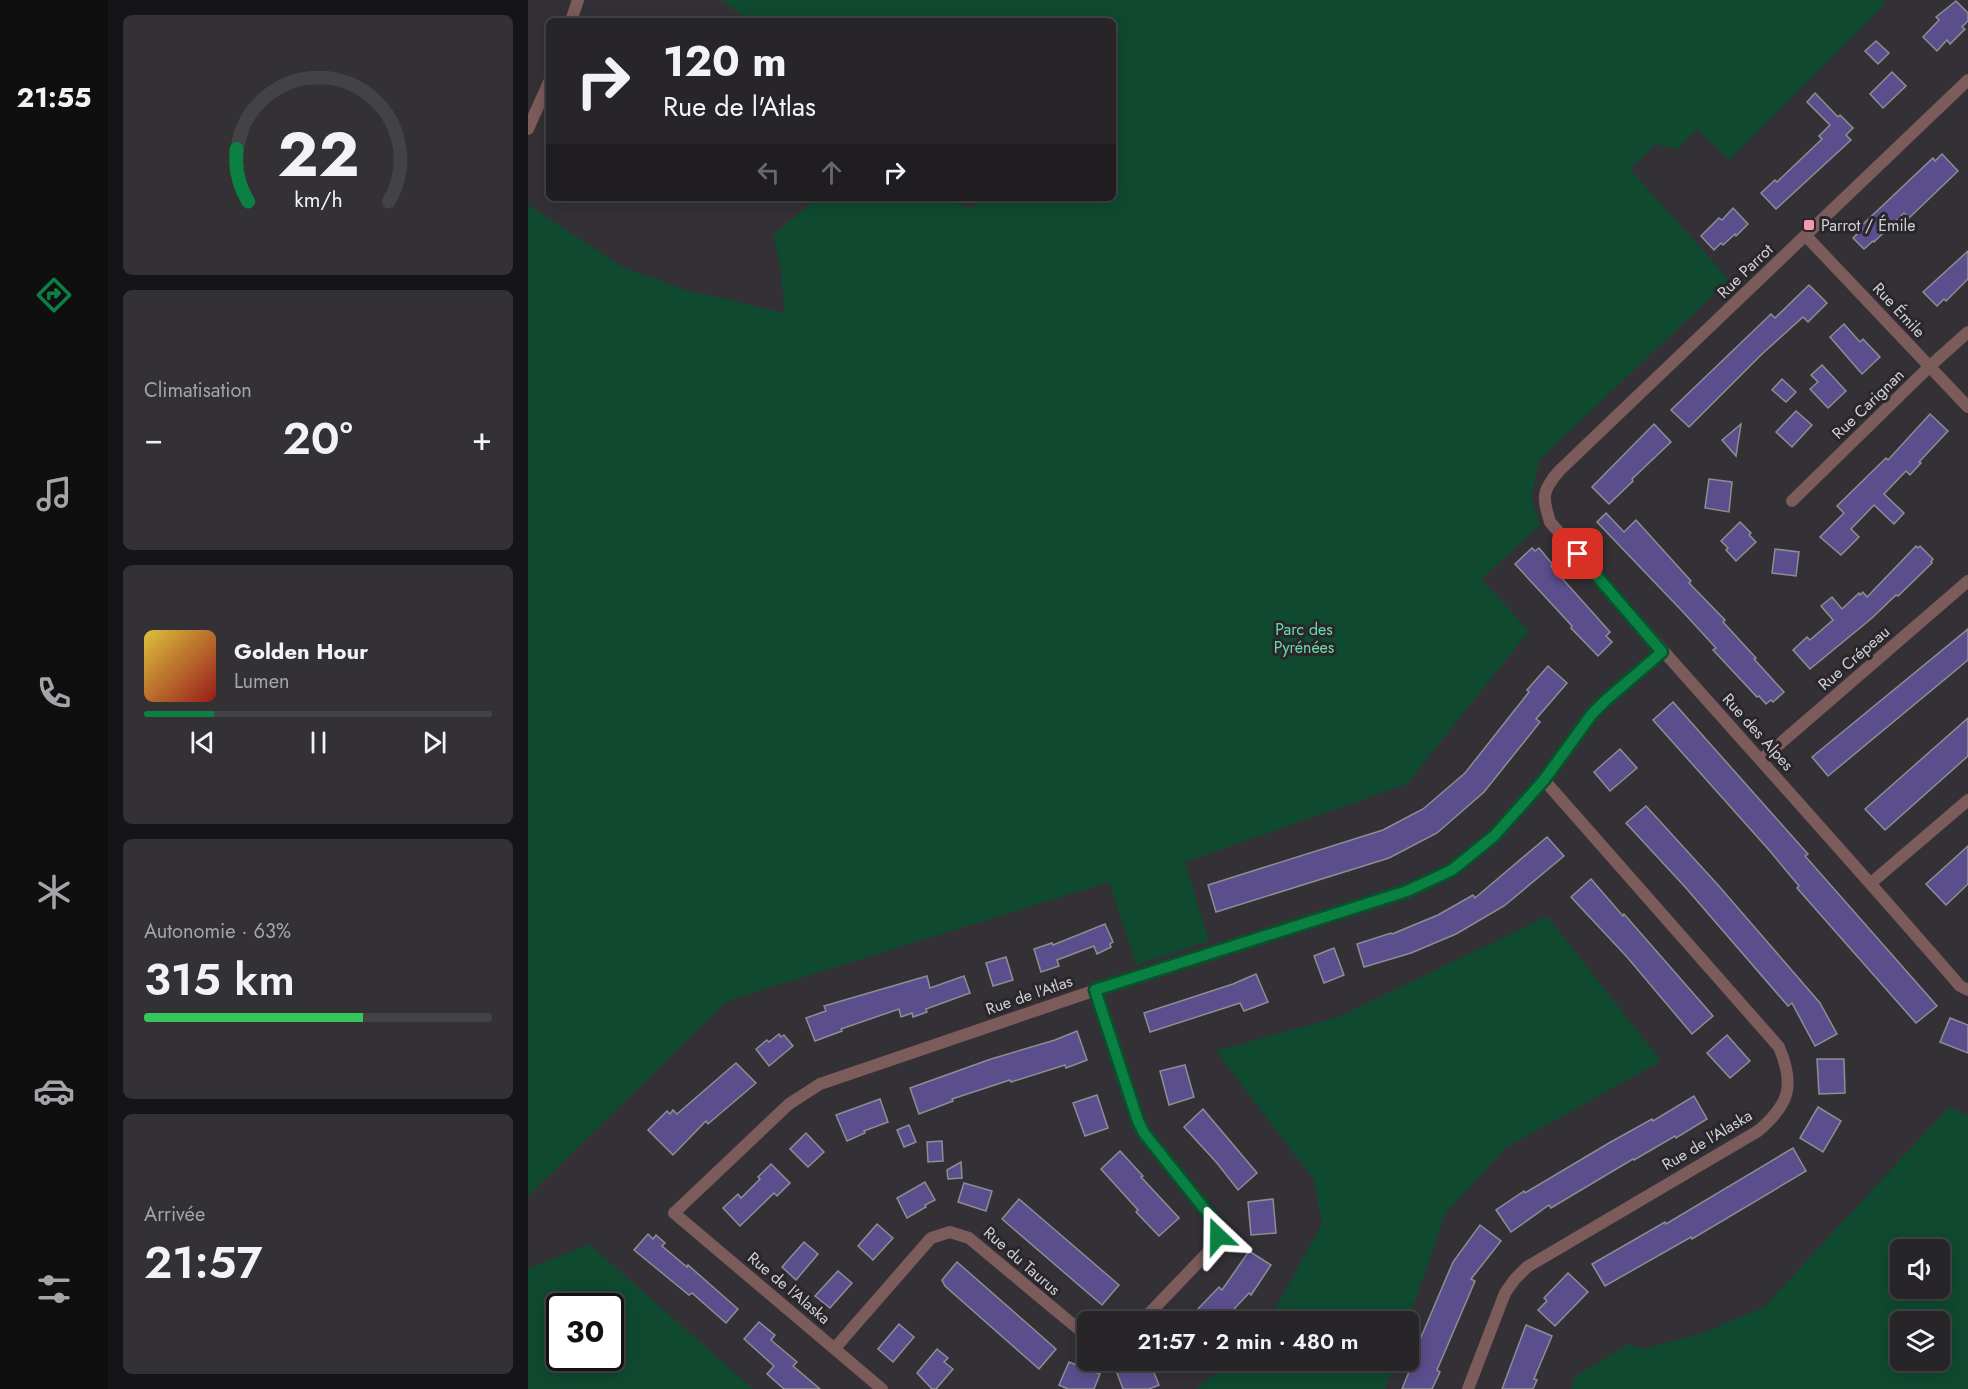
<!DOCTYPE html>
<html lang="fr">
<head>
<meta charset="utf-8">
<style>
	:root { --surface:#272528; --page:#333134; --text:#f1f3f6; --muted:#a4a5a8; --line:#434245; --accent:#0b8043 }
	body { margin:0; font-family:Jost,sans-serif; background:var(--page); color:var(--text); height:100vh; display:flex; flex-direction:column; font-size:22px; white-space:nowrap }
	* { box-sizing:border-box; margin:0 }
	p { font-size:20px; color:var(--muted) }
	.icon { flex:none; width:33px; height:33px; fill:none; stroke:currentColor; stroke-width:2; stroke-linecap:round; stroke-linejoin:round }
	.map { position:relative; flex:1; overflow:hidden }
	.panel { display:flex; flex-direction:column; gap:15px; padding:15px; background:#151416; width:420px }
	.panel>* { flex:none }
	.banner { position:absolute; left:18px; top:18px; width:570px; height:183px; border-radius:9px; box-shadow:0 3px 15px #0003,0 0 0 2px var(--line); background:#272528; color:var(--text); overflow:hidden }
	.tools { position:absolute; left:1362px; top:1239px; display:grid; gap:12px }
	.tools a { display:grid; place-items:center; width:60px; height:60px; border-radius:9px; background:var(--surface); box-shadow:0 3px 15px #0003,0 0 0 2px var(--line); font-size:30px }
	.speed { position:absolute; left:18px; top:1293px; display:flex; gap:12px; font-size:30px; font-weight:700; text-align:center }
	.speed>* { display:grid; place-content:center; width:78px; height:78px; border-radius:50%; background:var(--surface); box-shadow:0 3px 15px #0003,0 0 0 2px var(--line); line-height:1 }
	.speed .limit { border:3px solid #111; border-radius:9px; background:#fff; color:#111 }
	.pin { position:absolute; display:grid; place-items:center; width:51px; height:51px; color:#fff; margin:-26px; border-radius:12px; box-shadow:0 3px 9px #0006 }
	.me { position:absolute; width:66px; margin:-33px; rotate:337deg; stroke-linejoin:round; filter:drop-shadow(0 0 4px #0008) }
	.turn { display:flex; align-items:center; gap:21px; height:126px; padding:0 18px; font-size:27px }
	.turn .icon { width:78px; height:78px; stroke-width:2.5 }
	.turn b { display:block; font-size:42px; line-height:51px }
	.lanes { display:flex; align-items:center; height:57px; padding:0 18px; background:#0003; justify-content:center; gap:30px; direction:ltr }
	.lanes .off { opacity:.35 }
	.big { font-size:45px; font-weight:600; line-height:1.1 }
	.panel .widget { flex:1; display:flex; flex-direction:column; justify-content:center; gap:9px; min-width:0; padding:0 21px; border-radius:9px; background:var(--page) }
	.panel .dial { align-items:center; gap:0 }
	.dial svg { height:156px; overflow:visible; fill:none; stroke:var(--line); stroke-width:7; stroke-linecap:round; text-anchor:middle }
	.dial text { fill:var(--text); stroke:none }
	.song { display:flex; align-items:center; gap:18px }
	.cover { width:72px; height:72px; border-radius:9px; background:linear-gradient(135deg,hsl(50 70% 55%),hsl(0 70% 35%)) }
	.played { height:6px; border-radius:3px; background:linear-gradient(90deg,var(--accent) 20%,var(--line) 20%) }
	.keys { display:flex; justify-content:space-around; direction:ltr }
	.heat { display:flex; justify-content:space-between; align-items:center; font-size:33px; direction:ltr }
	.charge { height:9px; border-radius:4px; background:linear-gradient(90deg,#34c759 63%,var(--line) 0) }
	.trip { position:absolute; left:549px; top:1311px; width:342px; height:60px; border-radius:9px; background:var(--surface); box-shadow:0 3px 15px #0003,0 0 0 2px var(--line); font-weight:600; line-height:60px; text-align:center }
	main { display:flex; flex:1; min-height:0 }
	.menu { display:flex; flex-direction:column; width:108px; justify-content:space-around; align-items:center; background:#100f10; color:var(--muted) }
	.menu .icon { width:42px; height:42px }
	.menu .selected { color:var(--accent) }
	.menu b { font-size:27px; color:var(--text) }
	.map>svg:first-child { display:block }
	.green { fill:#0f4930; fill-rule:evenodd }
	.building { fill:#5b4e8d; stroke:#8e8d93; stroke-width:1.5 }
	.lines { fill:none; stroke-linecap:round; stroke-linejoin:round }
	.minor { stroke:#7c5b5b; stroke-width:12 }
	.route-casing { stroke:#07532c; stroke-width:15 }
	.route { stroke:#0b8043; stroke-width:10 }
	.poi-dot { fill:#f29ab0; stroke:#2a272c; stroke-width:2 }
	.labels { text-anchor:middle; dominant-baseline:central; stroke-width:6; stroke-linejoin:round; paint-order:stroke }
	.poi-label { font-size:16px; fill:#d2d1d4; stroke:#2a272c; text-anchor:start }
	.street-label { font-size:16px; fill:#d2d1d4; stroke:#2a272c }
	.park-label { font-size:16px; fill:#6bdba5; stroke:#2a272c }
</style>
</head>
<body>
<main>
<nav class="menu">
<b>21:55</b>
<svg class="icon selected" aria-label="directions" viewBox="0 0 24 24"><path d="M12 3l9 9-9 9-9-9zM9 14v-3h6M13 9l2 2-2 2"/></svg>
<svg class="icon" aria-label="music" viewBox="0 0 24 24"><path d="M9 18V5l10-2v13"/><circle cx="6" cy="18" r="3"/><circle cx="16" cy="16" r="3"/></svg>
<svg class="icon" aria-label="phone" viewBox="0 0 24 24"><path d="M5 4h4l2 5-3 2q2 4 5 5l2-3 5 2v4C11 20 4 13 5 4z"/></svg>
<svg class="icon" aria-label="climate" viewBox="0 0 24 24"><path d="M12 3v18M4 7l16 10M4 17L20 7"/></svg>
<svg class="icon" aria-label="car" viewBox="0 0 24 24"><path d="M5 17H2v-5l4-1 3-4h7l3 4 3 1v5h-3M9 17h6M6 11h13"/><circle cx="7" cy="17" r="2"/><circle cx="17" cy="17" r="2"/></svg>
<svg class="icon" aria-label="filters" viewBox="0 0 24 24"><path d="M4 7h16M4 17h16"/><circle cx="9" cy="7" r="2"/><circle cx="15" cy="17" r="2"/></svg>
</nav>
<section class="panel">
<div class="widget dial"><svg viewBox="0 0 100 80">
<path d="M14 69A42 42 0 1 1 86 69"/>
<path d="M14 69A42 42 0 0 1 8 42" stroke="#0b8043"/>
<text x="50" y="56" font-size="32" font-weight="700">22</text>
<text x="50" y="72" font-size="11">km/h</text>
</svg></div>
<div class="widget"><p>Climatisation</p>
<div class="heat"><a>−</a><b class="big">20°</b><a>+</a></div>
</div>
<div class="widget">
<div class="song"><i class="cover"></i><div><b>Golden Hour</b><p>Lumen</p></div></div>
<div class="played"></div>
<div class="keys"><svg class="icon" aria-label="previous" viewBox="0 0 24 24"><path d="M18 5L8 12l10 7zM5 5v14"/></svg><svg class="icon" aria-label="pause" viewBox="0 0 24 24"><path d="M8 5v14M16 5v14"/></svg><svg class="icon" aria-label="next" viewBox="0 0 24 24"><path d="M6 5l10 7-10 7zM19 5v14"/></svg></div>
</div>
<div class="widget"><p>Autonomie · 63%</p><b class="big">315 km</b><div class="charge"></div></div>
<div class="widget"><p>Arrivée</p><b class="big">21:57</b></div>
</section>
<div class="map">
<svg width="1440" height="1389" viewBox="0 0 1440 1389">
	<rect width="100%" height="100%" fill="#343136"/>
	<g class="green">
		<path d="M 194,0 L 1354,0 L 1356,5 L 1201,160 L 1169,129 L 1149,149 L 1128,144 L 1102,169 L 1201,280 L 1012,459 L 1003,496 L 1012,525 L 953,579 L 1001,631 L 879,784 L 657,862 L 681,941 L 608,965 L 581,882 L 199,1001 L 0,1196 L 0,205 L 93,266 L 154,289 L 257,313 L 252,264 L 245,235 L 282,204 L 298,198 L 412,198 L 444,208 L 454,198 L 585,198 L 585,21 L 222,21 Z"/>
		<path d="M 1019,916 L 1133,1061 L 977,1148 L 918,1213 L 880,1321 L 735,1321 L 750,1304 L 794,1224 L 786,1180 L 688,1051 L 813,1016 Z"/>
		<path d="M 1421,1107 L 1440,1115 L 1440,1389 L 1043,1389 L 1048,1376 L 1101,1344 L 1115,1349 L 1172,1334 L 1236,1307 ZM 1372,1250 L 1412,1250 L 1412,1288 L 1372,1288 ZM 1372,1322 L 1412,1322 L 1412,1360 L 1372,1360 Z"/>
		<path d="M 61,1244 L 225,1389 L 0,1389 L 0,1269 ZM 32,1306 L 82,1306 L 82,1358 L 32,1358 Z"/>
		<path d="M 699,1361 L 699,1360 L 867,1361 L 857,1389 L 668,1389 L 688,1373 Z"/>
	</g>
	<g class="building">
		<path d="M 1428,1 L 1440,13 L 1440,21 L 1434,27 L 1437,29 L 1422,44 L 1419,40 L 1409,51 L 1395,37 L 1411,20 L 1408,17 Z"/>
		<path d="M 1348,41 L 1361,53 L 1350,64 L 1337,51 Z"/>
		<path d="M 1364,72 L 1378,86 L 1355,108 L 1342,94 Z"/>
		<path d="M 1287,93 L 1310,117 L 1312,115 L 1325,128 L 1318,135 L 1323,140 L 1248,209 L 1233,193 L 1247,180 L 1249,182 L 1294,139 L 1291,136 L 1302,125 L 1279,102 Z"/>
		<path d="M 1414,154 L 1430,171 L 1381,218 L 1376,213 L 1346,242 L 1345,241 L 1336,249 L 1325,238 L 1334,229 L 1332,227 L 1405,158 L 1407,161 Z"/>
		<path d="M 1205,208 L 1220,224 L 1208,236 L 1207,234 L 1195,245 L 1193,243 L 1186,250 L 1173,236 L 1191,218 L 1194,220 Z"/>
		<path d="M 1440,251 L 1440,279 L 1418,301 L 1416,299 L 1409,306 L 1395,292 Z"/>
		<path d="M 1281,285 L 1299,303 L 1280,322 L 1275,317 L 1234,354 L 1161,427 L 1143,410 L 1243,314 L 1247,318 Z"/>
		<path d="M 1316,324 L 1332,342 L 1335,339 L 1352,357 L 1334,374 L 1302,337 Z"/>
		<path d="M 1294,365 L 1318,391 L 1300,408 L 1282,389 L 1290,382 L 1283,375 Z"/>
		<path d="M 1254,379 L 1268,392 L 1258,402 L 1244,390 Z"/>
		<path d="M 1268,411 L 1284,425 L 1264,447 L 1248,432 Z"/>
		<path d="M 1402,414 L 1420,431 L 1391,462 L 1393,463 L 1382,475 L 1378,471 L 1356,494 L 1376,513 L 1366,524 L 1346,505 L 1323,529 L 1331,537 L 1313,555 L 1292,537 L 1316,513 L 1309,506 L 1358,458 L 1360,460 Z"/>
		<path d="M 1126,424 L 1143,442 L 1104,479 L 1105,481 L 1081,504 L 1064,487 Z"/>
		<path d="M 1213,424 L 1208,456 L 1194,440 Z"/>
		<path d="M 1181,479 L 1204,482 L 1201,512 L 1177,508 Z"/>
		<path d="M 1078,513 L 1096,532 L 1108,520 L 1163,581 L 1161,583 L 1197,620 L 1195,622 L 1228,658 L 1226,659 L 1256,692 L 1245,702 L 1243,700 L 1238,704 L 1231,696 L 1229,697 L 1185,650 L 1188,648 L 1156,613 L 1069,522 Z"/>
		<path d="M 1212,522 L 1223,533 L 1221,535 L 1228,542 L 1208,561 L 1198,550 L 1200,548 L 1193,541 Z"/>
		<path d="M 1388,546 L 1390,548 L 1392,546 L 1405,559 L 1403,562 L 1404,563 L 1370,596 L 1368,595 L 1344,618 L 1282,669 L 1265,650 L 1279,637 L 1282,640 L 1305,620 L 1293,606 L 1304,597 L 1314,609 L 1331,593 L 1332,595 L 1335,592 L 1339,597 Z"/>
		<path d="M 1004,548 L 1007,551 L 1011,548 L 1025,565 L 1023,566 L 1082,632 L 1078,636 L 1084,642 L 1070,656 L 1043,628 L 1044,626 L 987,564 Z"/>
		<path d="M 1247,549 L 1271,552 L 1268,576 L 1244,573 Z"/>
		<path d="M 1440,629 L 1440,660 L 1300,776 L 1284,757 Z"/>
		<path d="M 1020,666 L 1039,683 L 1008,719 L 1012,722 L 956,792 L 909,833 L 861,858 L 688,912 L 680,885 L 855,830 L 895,809 L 937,773 L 1001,692 L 999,690 Z"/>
		<path d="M 1145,702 L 1247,817 L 1280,854 L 1277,856 L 1409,1006 L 1388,1023 L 1269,888 L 1271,886 L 1241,850 L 1125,720 Z"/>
		<path d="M 1440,718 L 1440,756 L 1357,830 L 1337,809 Z"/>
		<path d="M 1092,749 L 1109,768 L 1082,791 L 1066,772 Z"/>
		<path d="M 1118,806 L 1190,885 L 1292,1003 L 1309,1034 L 1287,1046 L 1264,1003 L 1260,1006 L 1158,888 L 1098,823 Z"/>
		<path d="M 1019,837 L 1036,856 L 976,906 L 928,934 L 883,953 L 836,967 L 829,944 L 863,933 L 864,934 L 910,915 L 945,895 L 947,898 Z"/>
		<path d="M 1440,846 L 1440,884 L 1418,905 L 1398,884 Z"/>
		<path d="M 1063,879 L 1095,916 L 1096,914 L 1185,1016 L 1164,1034 L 1099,957 L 1043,897 Z"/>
		<path d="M 577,924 L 585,942 L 582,944 L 583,947 L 569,954 L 566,946 L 529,960 L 531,966 L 513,972 L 506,949 L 524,943 L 525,945 Z"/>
		<path d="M 806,948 L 816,975 L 796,983 L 786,956 Z"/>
		<path d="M 478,957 L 485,980 L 465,986 L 458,963 Z"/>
		<path d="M 728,974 L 740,1002 L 716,1011 L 712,1003 L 622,1032 L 616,1013 L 705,984 Z"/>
		<path d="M 399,976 L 402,988 L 436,976 L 442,993 L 398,1009 L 399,1012 L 385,1017 L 384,1013 L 373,1017 L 371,1009 L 313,1029 L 314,1031 L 287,1041 L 278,1018 L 298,1011 L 296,1006 Z"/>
		<path d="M 1422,1018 L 1440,1025 L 1440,1053 L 1412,1042 Z"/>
		<path d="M 549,1031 L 559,1060 L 538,1068 L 537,1065 L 483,1082 L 482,1080 L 424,1099 L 425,1101 L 391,1114 L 382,1088 L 463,1059 L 527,1040 Z"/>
		<path d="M 251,1034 L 253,1037 L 256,1035 L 265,1046 L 241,1066 L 228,1049 L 239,1040 L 241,1042 Z"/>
		<path d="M 1199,1035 L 1222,1061 L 1202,1078 L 1179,1053 Z"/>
		<path d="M 1289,1059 L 1316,1059 L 1317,1093 L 1291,1094 Z"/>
		<path d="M 208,1063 L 228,1083 L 180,1124 L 178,1121 L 145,1155 L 120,1130 L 139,1111 L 142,1114 L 145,1110 L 149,1114 Z"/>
		<path d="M 657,1065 L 666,1097 L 641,1105 L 632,1071 Z"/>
		<path d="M 569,1095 L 580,1128 L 557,1136 L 545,1103 Z"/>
		<path d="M 1166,1096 L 1179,1119 L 1148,1138 L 1147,1136 L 1106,1160 L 1105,1159 L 1023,1208 L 1021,1205 L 983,1232 L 968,1210 L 996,1191 L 997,1193 L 1081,1143 L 1124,1119 L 1125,1121 Z"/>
		<path d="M 352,1099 L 360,1122 L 336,1131 L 337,1133 L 319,1141 L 308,1115 Z"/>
		<path d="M 1290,1107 L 1313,1121 L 1295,1152 L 1272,1138 Z"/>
		<path d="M 675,1109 L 729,1173 L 710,1190 L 689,1163 L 656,1127 Z"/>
		<path d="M 381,1125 L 388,1142 L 376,1147 L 369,1130 Z"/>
		<path d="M 278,1133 L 296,1152 L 280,1167 L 262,1149 Z"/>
		<path d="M 414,1141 L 415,1161 L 400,1162 L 399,1142 Z"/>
		<path d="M 1265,1148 L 1278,1171 L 1164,1239 L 1163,1237 L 1077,1286 L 1064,1264 L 1137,1222 L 1138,1224 Z"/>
		<path d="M 592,1151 L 615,1176 L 613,1177 L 651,1218 L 631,1236 L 608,1212 L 610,1210 L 573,1169 Z"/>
		<path d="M 433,1162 L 434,1178 L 420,1179 L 419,1170 Z"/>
		<path d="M 243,1164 L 262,1183 L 249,1196 L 246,1193 L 212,1226 L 195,1208 L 210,1194 L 213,1198 L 232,1179 L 230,1177 Z"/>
		<path d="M 397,1182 L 407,1200 L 397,1205 L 398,1207 L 379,1218 L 369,1198 Z"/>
		<path d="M 436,1183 L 464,1191 L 458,1211 L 430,1202 Z"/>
		<path d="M 491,1199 L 591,1285 L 574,1305 L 474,1219 Z"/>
		<path d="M 745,1199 L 748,1233 L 723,1235 L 720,1202 Z"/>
		<path d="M 349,1224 L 365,1238 L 345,1260 L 330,1246 Z"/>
		<path d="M 952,1225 L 973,1241 L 943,1279 L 947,1281 L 909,1370 L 912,1372 L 904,1389 L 874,1389 L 890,1350 L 888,1349 L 925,1262 Z"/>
		<path d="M 120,1234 L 125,1239 L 128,1235 L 137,1243 L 134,1246 L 159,1267 L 160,1265 L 210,1309 L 198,1323 L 164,1293 L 161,1295 L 106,1250 Z"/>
		<path d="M 276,1242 L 290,1254 L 268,1280 L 254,1267 Z"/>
		<path d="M 721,1251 L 743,1265 L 723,1295 L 721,1293 L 694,1322 L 675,1322 L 666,1313 L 691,1287 L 694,1290 Z"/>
		<path d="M 429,1262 L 528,1349 L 511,1369 L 417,1286 L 414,1280 Z"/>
		<path d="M 310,1271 L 324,1283 L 302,1308 L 287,1296 Z"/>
		<path d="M 1040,1273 L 1060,1292 L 1027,1326 L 1010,1310 L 1019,1301 L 1016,1298 Z"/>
		<path d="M 231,1322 L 247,1335 L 243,1340 L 269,1362 L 265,1366 L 292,1389 L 256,1389 L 239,1374 L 246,1366 L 216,1339 Z"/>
		<path d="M 371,1324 L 386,1337 L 365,1362 L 350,1349 Z"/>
		<path d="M 998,1325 L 1024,1336 L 1006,1379 L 1009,1380 L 1005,1389 L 974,1389 Z"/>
		<path d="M 409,1349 L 420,1358 L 416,1362 L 425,1369 L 408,1389 L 404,1389 L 389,1373 Z"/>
		<path d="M 621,1360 L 631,1385 L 621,1389 L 595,1389 L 589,1373 Z"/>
		<path d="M 541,1362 L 572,1374 L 566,1389 L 540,1389 L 531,1385 Z"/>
	</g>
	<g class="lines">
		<g class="minor">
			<path d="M 43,21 L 50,0"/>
			<path d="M 1440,80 L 1031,471 C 1014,491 1014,496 1022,522 C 1157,678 1297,830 1432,986 L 1440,990"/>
			<path d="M 0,129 L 21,82"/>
			<path d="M 1278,236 L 1440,407"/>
			<path d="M 1264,501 L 1402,366 L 1440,332"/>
			<path d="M 1233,760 L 1440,581"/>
			<path d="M 1343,883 L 1440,800"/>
			<path d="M 568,990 L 610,1121 L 616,1133 L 690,1226 L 690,1236 L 683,1249 L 613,1322"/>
			<path d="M 307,1348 L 403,1238 L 422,1232 L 441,1238 L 560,1337"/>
			<path d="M 354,1389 L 146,1213 L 261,1104 L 292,1084 L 568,990 L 879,891 L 924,870 L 966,836 L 1016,780 L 1064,714 L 1078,700 L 1135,652"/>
			<path d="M 940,1389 L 977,1293 L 987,1279 L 999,1267 L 1230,1131 C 1262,1104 1267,1085 1251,1047 L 1016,780"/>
		</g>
	</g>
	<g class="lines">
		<defs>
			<path id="route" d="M 690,1236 L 690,1226 L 616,1133 L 610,1121 L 567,990 L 879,891 L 924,870 L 966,836 L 1016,780 L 1064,714 L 1078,700 L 1134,652 L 1050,554"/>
		</defs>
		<use href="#route" class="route-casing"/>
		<use href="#route" class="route"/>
	</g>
	<rect class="poi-dot" x="1275" y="219" width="12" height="12" rx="3"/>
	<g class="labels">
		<g class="poi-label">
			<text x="1293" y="225">Parrot / Émile</text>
		</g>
		<g class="street-label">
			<text transform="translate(1217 271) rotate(-44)">Rue Parrot</text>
			<text transform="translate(1371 310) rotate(47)">Rue Émile</text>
			<text transform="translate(1340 404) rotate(-44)">Rue Carignan</text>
			<text transform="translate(1326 658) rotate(-41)">Rue Crépeau</text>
			<text transform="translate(1230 732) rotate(48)">Rue des Alpes</text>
			<text transform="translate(501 995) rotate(-19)">Rue de l'Atlas</text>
			<text transform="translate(1179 1140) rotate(-31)">Rue de l'Alaska</text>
			<text transform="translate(494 1261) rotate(41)">Rue du Taurus</text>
			<text transform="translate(261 1288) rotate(40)">Rue de l'Alaska</text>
		</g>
		<g class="park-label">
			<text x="776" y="629">Parc des<tspan x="776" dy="18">Pyrénées</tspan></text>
		</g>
	</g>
</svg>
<div class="tools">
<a><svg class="icon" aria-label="sound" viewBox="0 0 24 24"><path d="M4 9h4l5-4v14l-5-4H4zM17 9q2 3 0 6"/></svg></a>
<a><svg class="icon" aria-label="layers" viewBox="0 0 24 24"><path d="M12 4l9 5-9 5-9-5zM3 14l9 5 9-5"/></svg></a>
</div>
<div class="speed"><div class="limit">30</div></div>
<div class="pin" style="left:1050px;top:554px;background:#d93025"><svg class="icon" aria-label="arrive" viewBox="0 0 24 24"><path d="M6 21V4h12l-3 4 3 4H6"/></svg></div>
<svg class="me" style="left:690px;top:1236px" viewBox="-20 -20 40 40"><path d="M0-17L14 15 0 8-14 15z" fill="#0b8043" stroke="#fff" stroke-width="4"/></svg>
<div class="trip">21:57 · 2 min · 480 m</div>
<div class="banner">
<div class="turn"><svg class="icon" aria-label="right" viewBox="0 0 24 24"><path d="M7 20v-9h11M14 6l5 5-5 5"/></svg><div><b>120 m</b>Rue de l'Atlas</div></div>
<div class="lanes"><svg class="icon off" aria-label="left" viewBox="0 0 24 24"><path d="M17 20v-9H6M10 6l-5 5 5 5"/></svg><svg class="icon off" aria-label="ahead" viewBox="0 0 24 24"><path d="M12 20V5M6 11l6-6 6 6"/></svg><svg class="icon" aria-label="right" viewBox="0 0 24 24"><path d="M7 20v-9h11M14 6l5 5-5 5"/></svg></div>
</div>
</div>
</main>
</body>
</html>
